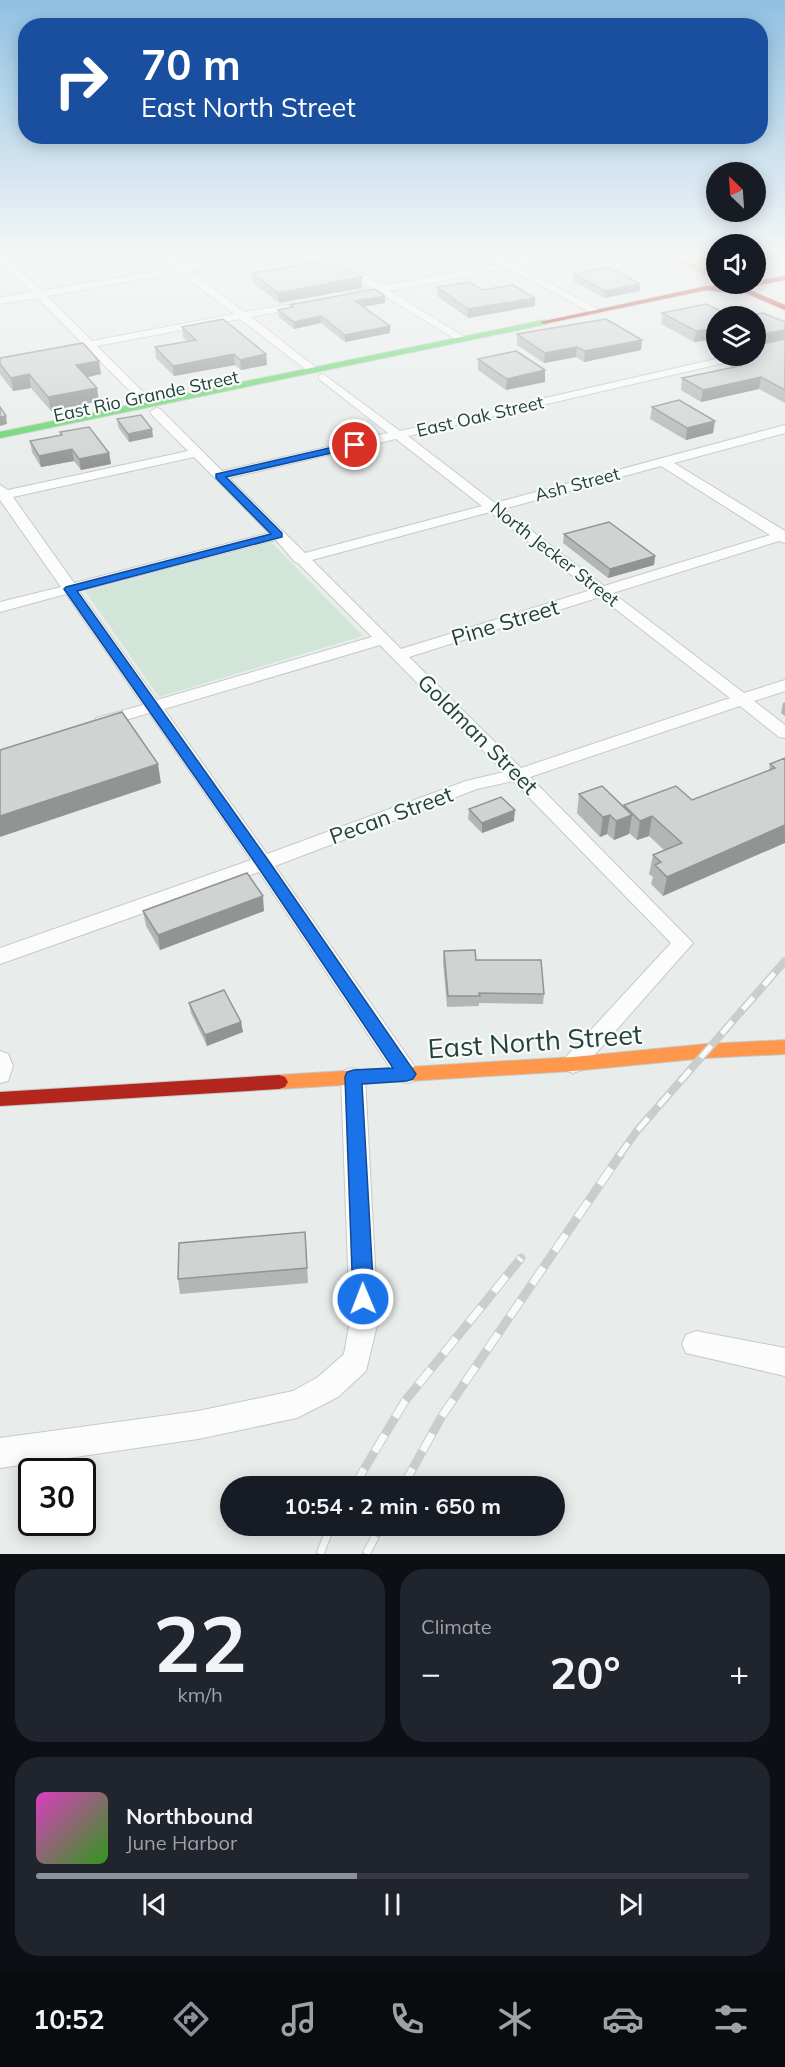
<!DOCTYPE html>
<html lang="en">
<head>
<meta charset="utf-8">
<style>
	:root { --surface:#171b24; --page:#20242c; --text:#f1f3f6; --muted:#9ea1a6; --line:#363941; --accent:#8c9099 }
	body { margin:0; font-family:Mulish,sans-serif; background:var(--page); color:var(--text); height:100vh; display:flex; flex-direction:column; font-size:22px; white-space:nowrap }
	* { box-sizing:border-box; margin:0 }
	p { font-size:20px; color:var(--muted) }
	.icon { flex:none; width:33px; height:33px; fill:none; stroke:currentColor; stroke-width:2; stroke-linecap:round; stroke-linejoin:round }
	.map { position:relative; height:1554px; overflow:hidden }
	.drawer { display:flex; flex-direction:column; gap:15px; padding:15px; background:#0d0f14; flex:1 }
	.drawer>* { flex:none }
	.top-card { position:absolute; left:18px; top:18px; width:750px; height:126px; border-radius:24px; box-shadow:0 3px 15px #0003; background:#1a4fa0; color:#fff; overflow:hidden }
	.needle { width:39px; rotate:335deg }
	.fabs { position:absolute; left:706px; top:162px; display:grid; gap:12px }
	.fabs a { display:grid; place-items:center; width:60px; height:60px; border-radius:50%; background:var(--surface); box-shadow:0 3px 15px #0003; font-size:30px }
	.speed { position:absolute; left:18px; top:1458px; display:flex; gap:12px; font-size:30px; font-weight:700; text-align:center }
	.speed>* { display:grid; place-content:center; width:78px; height:78px; border-radius:50%; background:var(--surface); box-shadow:0 3px 15px #0003; line-height:1 }
	.speed .limit { border:3px solid #111; border-radius:9px; background:#fff; color:#111 }
	.pin { position:absolute; display:grid; place-items:center; width:51px; height:51px; color:#fff; margin:-26px; border:3px solid #fff; border-radius:50%; box-shadow:0 2px 6px #0007 }
	.me { position:absolute; width:66px; margin:-33px; rotate:359deg; stroke-linejoin:round; filter:drop-shadow(0 0 4px #0008) }
	.turn { display:flex; align-items:center; gap:21px; height:126px; padding:0 24px; font-size:27px }
	.turn .icon { width:78px; height:78px; stroke-width:2.5 }
	.turn b { display:block; font-size:42px; line-height:51px }
	.big { font-size:45px; font-weight:700; line-height:1.1 }
	.drawer .card { flex:1; display:flex; flex-direction:column; justify-content:center; gap:9px; min-width:0; padding:0 21px; border-radius:24px; background:var(--page) }
	.drawer .dial { align-items:center; gap:0 }
	.dial b { font-size:78px; line-height:1 }
	.song { display:flex; align-items:center; gap:18px }
	.cover { width:72px; height:72px; border-radius:9px; background:linear-gradient(135deg,hsl(310 70% 55%),hsl(110 70% 35%)) }
	.played { height:6px; border-radius:3px; background:linear-gradient(90deg,var(--accent) 45%,var(--line) 45%) }
	.keys { display:flex; justify-content:space-around; direction:ltr }
	.heat { display:flex; justify-content:space-between; align-items:center; font-size:33px; direction:ltr }
	.drawer .tiles { flex:1; display:grid; gap:15px; grid-template-columns:1fr 1fr }
	.card:last-child { grid-column:span 2 }
	.trip { position:absolute; left:220px; top:1476px; width:345px; height:60px; border-radius:30px; background:var(--surface); box-shadow:0 3px 15px #0003; font-weight:700; line-height:60px; text-align:center }
	.tabs { display:flex; height:96px; justify-content:space-around; align-items:center; background:#090b0e; color:var(--muted) }
	.tabs .icon { width:42px; height:42px }
	.tabs .on { color:var(--accent) }
	.tabs b { font-size:27px; color:var(--text) }
	.map>svg:first-child { display:block }
	.green { fill:#d1e6d8 }
	.lines { fill:none; stroke-linecap:round; stroke-linejoin:round }
	.street-casing { stroke:#c5cac8; stroke-width:2 }
	.fast-casing { stroke:#c3cbc8; stroke-width:2 }
	.slow-casing { stroke:#c3cbc8; stroke-width:2 }
	.jam-casing { stroke:#c3cbc8; stroke-width:2 }
	.street { fill:#fcfcfc; fill-rule:evenodd }
	.fast { fill:#63d668; fill-rule:evenodd }
	.slow { fill:#ff974d; fill-rule:evenodd }
	.jam { fill:#b3261e; fill-rule:evenodd }
	.rail-far1-casing { stroke:#c9cdcc; stroke-width:8 }
	.rail-casing { stroke:#c9cdcc; stroke-width:9 }
	.rail-far1 { stroke:#f7fbf9; stroke-width:5; stroke-dasharray:16; stroke-linecap:butt }
	.rail { stroke:#f7fbf9; stroke-width:7; stroke-dasharray:20; stroke-linecap:butt }
	.wall { fill:#b2b6b5 }
	.shaded-wall { fill:#919493 }
	.building { fill:#cfd4d2; stroke:#919493; stroke-width:1.5 }
	.route { fill:#1a73e8; stroke:#114b97; stroke-width:1.5 }
	.labels { text-anchor:middle; dominant-baseline:central; stroke-width:4.5; stroke-linejoin:round; paint-order:stroke }
	.far-street-label { font-size:18px; fill:#24423a; stroke:#f7fbf9 }
	.street-label { font-size:22px; fill:#24423a; stroke:#f7fbf9 }
	.near-street-label { font-size:27px; fill:#24423a; stroke:#f7fbf9 }
</style>
</head>
<body>
<div class="map">
<svg width="785" height="1554" viewBox="0 0 785 1554">
	<rect width="100%" height="100%" fill="#e8edeb"/>
	<path class="green" d="M 272,543 L 363,636 L 159,697 L 85,591 Z"/>
	<g class="lines">
		<defs>
			<g id="street">
				<path d="M 0,253 L 4,253 L 41,291 L 174,268 L 157,253 L 167,253 L 184,266 L 258,253 L 280,253 L 190,271 L 244,312 L 318,300 L 318,304 L 251,317 L 319,370 L 317,372 L 309,372 L 240,319 L 97,346 L 155,404 L 153,406 L 145,406 L 87,348 L 57,352 L 57,348 L 82,343 L 37,298 L 0,304 L 0,298 L 32,292 L 0,260 ZM 180,272 L 234,314 L 92,341 L 47,296 Z"/>
				<path d="M 319,253 L 330,253 L 383,286 L 500,264 L 483,253 C 495,253 506,262 514,261 C 535,259 554,253 575,253 L 518,266 L 601,311 L 592,313 L 508,268 L 390,291 L 464,337 L 464,341 L 460,342 L 380,293 L 349,297 L 349,293 L 372,288 Z"/>
				<path d="M 729,356 L 746,356 L 741,359 L 408,436 L 495,503 L 785,425 L 785,433 L 674,463 L 785,531 L 785,543 L 779,541 L 613,593 L 744,693 L 785,680 L 785,691 L 754,701 L 785,725 L 785,738 L 779,737 L 740,706 L 530,777 L 693,943 L 581,1070 L 573,1073 L 565,1070 L 562,1064 L 565,1058 L 671,943 L 513,781 L 477,789 L 275,866 L 415,1067 L 418,1074 L 415,1081 L 407,1083 L 399,1081 L 259,872 L 0,964 L 0,948 L 251,860 L 149,713 L 102,727 L 96,726 L 93,722 L 96,718 L 143,705 L 66,594 L 0,612 L 0,602 L 61,587 L 0,500 L 0,485 L 8,490 L 188,451 L 152,415 L 150,412 L 156,408 L 160,409 L 222,471 L 388,433 L 319,379 L 319,375 L 323,374 L 400,431 ZM 396,439 L 482,506 L 305,553 L 229,478 ZM 194,457 L 269,533 L 74,583 L 13,497 ZM 661,466 L 770,535 L 604,586 L 503,509 ZM 490,512 L 591,590 L 401,649 L 312,560 ZM 276,540 L 295,562 L 298,563 L 372,637 L 157,700 L 79,591 ZM 600,597 L 730,698 L 521,768 L 409,657 ZM 380,645 L 504,772 L 466,781 L 267,854 L 164,709 Z"/>
				<path d="M 0,1051 L 8,1054 L 13,1066 L 8,1081 L 0,1083 Z"/>
				<path d="M 353,1068 L 361,1070 L 365,1077 L 378,1321 L 366,1371 L 338,1397 L 297,1418 L 198,1439 L 0,1468 L 0,1438 L 198,1411 L 293,1391 L 318,1377 L 344,1354 L 350,1321 L 341,1077 L 345,1070 Z"/>
				<path d="M 696,1331 L 785,1348 L 785,1376 L 686,1353 L 682,1344 L 686,1335 Z"/>
			</g>
			<path id="fast" d="M 544,320 L 547,320 L 547,324 L 0,438 L 0,432 Z"/>
			<g id="slow">
				<path d="M 658,253 L 667,253 L 717,275 L 717,280 Z"/>
				<path d="M 785,1040 L 785,1054 L 706,1058 L 573,1071 L 279,1089 L 273,1087 L 270,1082 L 273,1077 L 279,1075 L 573,1057 L 706,1044 Z"/>
			</g>
			<g id="jam">
				<path d="M 785,276 L 785,280 L 745,288 L 785,305 L 785,310 L 736,289 L 721,292 L 707,290 L 544,324 L 540,322 L 707,286 L 729,286 L 727,284 L 756,284 L 756,281 Z"/>
				<path d="M 279,1075 L 285,1077 L 288,1082 L 285,1087 L 279,1089 L 0,1106 L 0,1092 Z"/>
			</g>
		</defs>
		<use href="#street" class="street-casing"/>
		<use href="#fast" class="fast-casing"/>
		<use href="#slow" class="slow-casing"/>
		<use href="#jam" class="jam-casing"/>
		<use href="#street" class="street"/>
		<use href="#fast" class="fast"/>
		<use href="#slow" class="slow"/>
		<use href="#jam" class="jam"/>
		<defs>
			<path id="rail-far1" d="M 619,1156 L 636,1132 L 785,961"/>
			<g id="rail">
				<path d="M 354,1486 L 405,1401 L 521,1258"/>
				<path d="M 403,1486 L 442,1416 L 620,1155"/>
				<path d="M 320,1554 L 331,1526"/>
				<path d="M 366,1554 L 381,1526"/>
			</g>
		</defs>
		<use href="#rail-far1" class="rail-far1-casing"/>
		<use href="#rail" class="rail-casing"/>
		<use href="#rail-far1" class="rail-far1"/>
		<use href="#rail" class="rail"/>
	</g>
	<g class="wall">
		<path d="M 705,253 L 717,253 L 717,256 L 713,257 Z"/>
		<path d="M 252,273 L 362,277 L 362,288 L 279,303 L 253,283 Z"/>
		<path d="M 574,274 L 640,284 L 640,291 L 604,298 L 573,281 Z"/>
		<path d="M 437,287 L 483,290 L 535,298 L 535,306 L 468,318 L 437,296 Z"/>
		<path d="M 385,296 L 385,303 L 363,307 L 390,333 L 345,342 L 321,323 L 294,329 L 279,317 L 278,310 L 290,308 L 290,305 Z"/>
		<path d="M 662,313 L 717,316 L 717,340 L 715,339 L 694,342 L 661,324 Z"/>
		<path d="M 756,316 L 785,322 L 785,403 L 759,389 L 701,402 L 681,390 L 682,378 L 731,368 L 732,361 L 744,359 L 745,356 L 756,356 Z"/>
		<path d="M 182,327 L 266,354 L 267,365 L 241,370 L 235,365 L 174,376 L 156,358 L 155,347 L 187,341 L 183,337 Z"/>
		<path d="M 517,334 L 641,350 L 584,362 L 576,357 L 544,363 L 517,345 Z"/>
		<path d="M 0,358 L 101,374 L 87,377 L 99,401 L 51,411 L 31,388 L 13,391 L 0,374 Z"/>
		<path d="M 478,359 L 545,370 L 545,382 L 506,390 L 478,370 Z"/>
		<path d="M 652,407 L 713,433 L 686,440 L 650,419 Z"/>
		<path d="M 117,419 L 153,437 L 129,442 L 118,427 Z"/>
		<path d="M 60,432 L 109,453 L 111,464 L 81,470 L 74,461 L 41,467 L 32,452 L 30,441 L 60,435 Z"/>
		<path d="M 564,534 L 655,556 L 654,565 L 608,578 L 563,543 Z"/>
		<path d="M 785,702 L 785,716 L 781,713 L 783,703 Z"/>
		<path d="M 785,758 L 663,896 L 651,884 L 653,877 L 649,874 L 653,855 L 664,850 L 649,836 L 637,840 L 629,833 L 629,834 L 614,840 L 607,834 L 600,837 L 577,813 L 579,794 L 623,806 L 692,800 L 769,771 L 770,764 Z"/>
		<path d="M 469,809 L 514,821 L 482,833 L 468,819 Z"/>
		<path d="M 143,911 L 264,911 L 160,950 L 146,926 Z"/>
		<path d="M 444,951 L 476,960 L 544,994 L 543,1004 L 479,1003 L 479,1006 L 447,1007 L 443,962 Z"/>
		<path d="M 189,1003 L 243,1032 L 207,1046 L 191,1013 Z"/>
		<path d="M 305,1232 L 308,1283 L 180,1294 L 178,1279 Z"/>
	</g>
	<g class="shaded-wall">
		<path d="M 756,253 L 785,253 L 785,256 L 756,260 Z"/>
		<path d="M 362,277 L 362,288 L 279,303 L 278,293 Z"/>
		<path d="M 640,284 L 640,291 L 604,298 L 605,291 Z"/>
		<path d="M 385,296 L 385,303 L 356,308 L 355,301 Z"/>
		<path d="M 535,298 L 535,306 L 468,318 L 468,309 Z"/>
		<path d="M 321,316 L 321,323 L 294,329 L 294,322 Z"/>
		<path d="M 390,326 L 390,333 L 345,342 L 345,335 Z"/>
		<path d="M 716,327 L 715,339 L 694,342 L 696,331 Z"/>
		<path d="M 785,330 L 785,341 L 756,347 L 757,335 Z"/>
		<path d="M 642,340 L 641,350 L 584,362 L 585,351 Z"/>
		<path d="M 577,347 L 576,357 L 544,363 L 545,353 Z"/>
		<path d="M 234,354 L 235,365 L 174,376 L 173,366 Z"/>
		<path d="M 266,354 L 267,365 L 241,370 L 240,360 Z"/>
		<path d="M 99,361 L 101,374 L 79,379 L 76,365 Z"/>
		<path d="M 545,370 L 545,382 L 506,390 L 507,379 Z"/>
		<path d="M 29,374 L 31,388 L 13,391 L 11,378 Z"/>
		<path d="M 761,377 L 759,389 L 701,402 L 703,390 Z"/>
		<path d="M 97,388 L 99,401 L 51,411 L 48,397 Z"/>
		<path d="M 6,416 L 7,424 L 0,426 L 0,417 Z"/>
		<path d="M 715,421 L 713,433 L 686,440 L 687,428 Z"/>
		<path d="M 152,429 L 153,437 L 129,442 L 128,434 Z"/>
		<path d="M 72,449 L 74,461 L 41,467 L 39,456 Z"/>
		<path d="M 109,453 L 111,464 L 81,470 L 79,459 Z"/>
		<path d="M 655,556 L 654,565 L 608,578 L 610,569 Z"/>
		<path d="M 158,764 L 161,783 L 0,837 L 0,816 Z"/>
		<path d="M 515,810 L 514,821 L 482,833 L 482,823 Z"/>
		<path d="M 610,815 L 607,834 L 600,837 L 603,817 Z"/>
		<path d="M 632,815 L 629,834 L 614,840 L 616,821 Z"/>
		<path d="M 652,816 L 649,836 L 637,840 L 640,821 Z"/>
		<path d="M 785,825 L 785,843 L 663,896 L 667,877 Z"/>
		<path d="M 263,896 L 264,911 L 160,950 L 158,935 Z"/>
		<path d="M 241,1022 L 243,1032 L 207,1046 L 205,1035 Z"/>
	</g>
	<g class="building">
		<path d="M 335,259 L 362,277 L 278,293 L 252,273 Z"/>
		<path d="M 609,267 L 640,284 L 605,291 L 574,274 Z"/>
		<path d="M 469,282 L 483,290 L 513,285 L 535,298 L 468,309 L 437,287 Z"/>
		<path d="M 375,289 L 385,296 L 355,301 L 390,326 L 345,335 L 321,316 L 294,322 L 278,310 L 293,307 L 290,305 Z"/>
		<path d="M 706,304 L 731,316 L 717,316 L 717,328 L 696,331 L 662,313 Z"/>
		<path d="M 763,313 L 785,322 L 785,330 L 757,335 L 757,345 L 785,339 L 785,390 L 761,377 L 703,390 L 682,378 L 740,366 L 732,361 L 755,356 L 753,356 L 756,356 L 756,349 L 757,349 L 756,348 L 756,316 L 747,316 Z"/>
		<path d="M 223,319 L 266,354 L 240,360 L 234,354 L 173,366 L 155,347 L 196,340 L 182,327 Z"/>
		<path d="M 606,319 L 642,340 L 585,351 L 577,347 L 545,353 L 517,334 Z"/>
		<path d="M 83,343 L 99,361 L 76,365 L 97,388 L 48,397 L 29,374 L 11,378 L 0,364 L 0,358 Z"/>
		<path d="M 516,351 L 545,370 L 507,379 L 478,359 Z"/>
		<path d="M 679,400 L 715,421 L 687,428 L 652,407 Z"/>
		<path d="M 0,407 L 6,416 L 0,417 Z"/>
		<path d="M 141,415 L 152,429 L 128,434 L 117,419 Z"/>
		<path d="M 89,427 L 109,453 L 79,459 L 72,449 L 39,456 L 30,441 L 62,435 L 60,432 Z"/>
		<path d="M 609,522 L 655,556 L 610,569 L 564,534 Z"/>
		<path d="M 122,712 L 158,764 L 0,816 L 0,750 Z"/>
		<path d="M 785,758 L 785,825 L 667,877 L 655,865 L 661,862 L 653,855 L 682,843 L 652,816 L 640,821 L 624,805 L 676,786 L 692,800 L 775,768 L 770,764 Z"/>
		<path d="M 602,786 L 632,815 L 616,821 L 610,815 L 603,817 L 579,794 Z"/>
		<path d="M 501,797 L 515,810 L 482,823 L 469,809 Z"/>
		<path d="M 247,873 L 263,896 L 158,935 L 143,911 Z"/>
		<path d="M 475,950 L 476,960 L 541,960 L 544,994 L 479,993 L 480,996 L 448,996 L 444,951 Z"/>
		<path d="M 224,990 L 241,1022 L 205,1035 L 189,1003 Z"/>
		<path d="M 305,1232 L 307,1268 L 178,1279 L 179,1243 Z"/>
	</g>
	<linearGradient id="sky" x2="0" y2="1"><stop stop-color="#8fc1e3"/><stop offset="0.54" stop-color="#f5f7f6"/><stop offset="1" stop-color="#f5f7f6" stop-opacity="0"/></linearGradient>
	<rect width="785" height="471" fill="url(#sky)"/>
	<path class="route" d="M 355,442 L 358,443 L 358,447 L 226,477 L 282,533 L 282,537 L 77,591 L 268,860 L 416,1074 L 413,1079 L 407,1081 L 362,1084 L 374,1299 L 371,1306 L 363,1308 L 356,1306 L 353,1299 L 345,1077 L 347,1072 L 353,1070 L 393,1068 L 258,867 L 64,589 L 66,587 L 271,534 L 216,478 L 216,474 Z"/>
	<g class="labels">
		<g class="far-street-label">
			<text transform="translate(146 396) rotate(-12)">East Rio Grande Street</text>
			<text transform="translate(480 416) rotate(-13)">East Oak Street</text>
			<text transform="translate(577 484) rotate(-15)">Ash Street</text>
			<text transform="translate(555 554) rotate(38)">North Jecker Street</text>
		</g>
		<g class="street-label">
			<text transform="translate(505 622) rotate(-17)">Pine Street</text>
			<text transform="translate(478 734) rotate(45)">Goldman Street</text>
			<text transform="translate(391 815) rotate(-20)">Pecan Street</text>
		</g>
		<g class="near-street-label">
			<text transform="translate(535 1041) rotate(-4)">East North Street</text>
		</g>
	</g>
</svg>
<div class="fabs">
<a><svg class="needle" viewBox="-14 -14 28 28"><path d="M0-13l5 13h-10z" fill="#e53935"/><path d="M0 13l5-13h-10z" fill="#9ea1a6"/></svg></a>
<a><svg class="icon" aria-label="sound" viewBox="0 0 24 24"><path d="M4 9h4l5-4v14l-5-4H4zM17 9q2 3 0 6"/></svg></a>
<a><svg class="icon" aria-label="layers" viewBox="0 0 24 24"><path d="M12 4l9 5-9 5-9-5zM3 14l9 5 9-5"/></svg></a>
</div>
<div class="speed"><div class="limit">30</div></div>
<div class="pin" style="left:355px;top:445px;background:#d93025"><svg class="icon" aria-label="arrive" viewBox="0 0 24 24"><path d="M6 21V4h12l-3 4 3 4H6"/></svg></div>
<svg class="me" style="left:363px;top:1299px" viewBox="-20 -20 40 40"><circle r="17" fill="#1a73e8" stroke="#fff" stroke-width="3"/><path d="M0-11L8 9 0 5-8 9z" fill="#fff"/></svg>
<div class="trip">10:54 · 2 min · 650 m</div>
<div class="top-card">
<div class="turn"><svg class="icon" aria-label="right" viewBox="0 0 24 24"><path d="M7 20v-9h11M14 6l5 5-5 5"/></svg><div><b>70 m</b>East North Street</div></div>
</div>
</div>
<section class="drawer">
<div class="tiles">
<div class="card dial"><b>22</b><p>km/h</p></div>
<div class="card"><p>Climate</p>
<div class="heat"><a>−</a><b class="big">20°</b><a>+</a></div>
</div>
<div class="card">
<div class="song"><i class="cover"></i><div><b>Northbound</b><p>June Harbor</p></div></div>
<div class="played"></div>
<div class="keys"><svg class="icon" aria-label="previous" viewBox="0 0 24 24"><path d="M18 5L8 12l10 7zM5 5v14"/></svg><svg class="icon" aria-label="pause" viewBox="0 0 24 24"><path d="M8 5v14M16 5v14"/></svg><svg class="icon" aria-label="next" viewBox="0 0 24 24"><path d="M6 5l10 7-10 7zM19 5v14"/></svg></div>
</div>
</div>
</section>
<nav class="tabs">
<b>10:52</b>
<svg class="icon on" aria-label="directions" viewBox="0 0 24 24"><path d="M12 3l9 9-9 9-9-9zM9 14v-3h6M13 9l2 2-2 2"/></svg>
<svg class="icon" aria-label="music" viewBox="0 0 24 24"><path d="M9 18V5l10-2v13"/><circle cx="6" cy="18" r="3"/><circle cx="16" cy="16" r="3"/></svg>
<svg class="icon" aria-label="phone" viewBox="0 0 24 24"><path d="M5 4h4l2 5-3 2q2 4 5 5l2-3 5 2v4C11 20 4 13 5 4z"/></svg>
<svg class="icon" aria-label="climate" viewBox="0 0 24 24"><path d="M12 3v18M4 7l16 10M4 17L20 7"/></svg>
<svg class="icon" aria-label="car" viewBox="0 0 24 24"><path d="M5 17H2v-5l4-1 3-4h7l3 4 3 1v5h-3M9 17h6M6 11h13"/><circle cx="7" cy="17" r="2"/><circle cx="17" cy="17" r="2"/></svg>
<svg class="icon" aria-label="filters" viewBox="0 0 24 24"><path d="M4 7h16M4 17h16"/><circle cx="9" cy="7" r="2"/><circle cx="15" cy="17" r="2"/></svg>
</nav>
</body>
</html>
